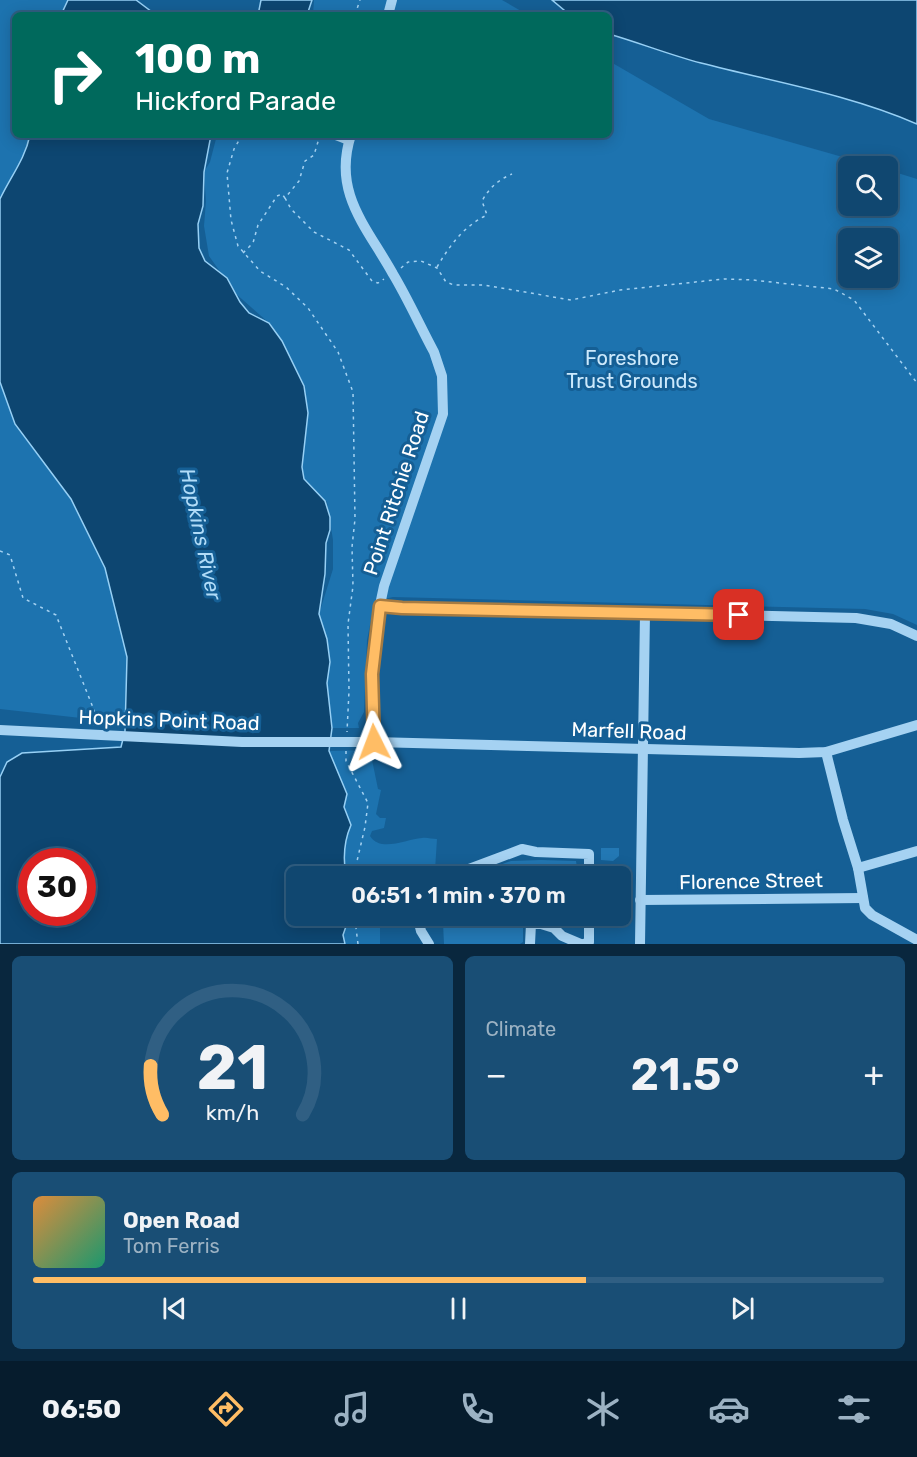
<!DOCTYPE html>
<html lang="en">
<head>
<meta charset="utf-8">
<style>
	:root { --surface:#104770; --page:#194e75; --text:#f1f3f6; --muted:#9cb2c3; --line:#305f83; --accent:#ffbd65 }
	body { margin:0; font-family:Rubik,sans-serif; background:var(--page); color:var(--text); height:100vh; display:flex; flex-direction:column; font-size:22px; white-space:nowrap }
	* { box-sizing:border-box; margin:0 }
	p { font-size:20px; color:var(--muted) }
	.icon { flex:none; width:33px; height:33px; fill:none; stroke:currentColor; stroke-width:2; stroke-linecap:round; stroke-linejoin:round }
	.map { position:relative; height:944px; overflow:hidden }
	.sheet { display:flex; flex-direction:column; gap:12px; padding:12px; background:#09273e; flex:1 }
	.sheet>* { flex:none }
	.hud { position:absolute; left:12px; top:12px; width:600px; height:126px; border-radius:9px; box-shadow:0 3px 15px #0003,0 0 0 2px var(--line); background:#00695c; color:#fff; overflow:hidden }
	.controls { position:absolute; left:838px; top:156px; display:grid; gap:12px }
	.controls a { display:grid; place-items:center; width:60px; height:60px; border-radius:9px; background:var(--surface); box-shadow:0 3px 15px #0003,0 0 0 2px var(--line); font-size:30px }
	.speed { position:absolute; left:18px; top:848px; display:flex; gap:12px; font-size:30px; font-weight:700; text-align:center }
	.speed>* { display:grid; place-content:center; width:78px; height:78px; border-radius:50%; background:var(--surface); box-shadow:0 3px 15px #0003,0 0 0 2px var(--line); line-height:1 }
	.speed .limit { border:9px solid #d22; background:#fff; color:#111 }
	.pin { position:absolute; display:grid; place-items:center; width:51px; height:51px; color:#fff; margin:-26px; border-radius:12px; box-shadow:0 3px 9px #0006 }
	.me { position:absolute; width:66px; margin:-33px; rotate:357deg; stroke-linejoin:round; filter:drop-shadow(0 0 4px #0008) }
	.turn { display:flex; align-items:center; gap:21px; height:126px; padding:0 24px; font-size:27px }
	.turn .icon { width:78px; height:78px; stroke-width:2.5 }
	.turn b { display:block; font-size:42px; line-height:51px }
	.big { font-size:45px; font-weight:600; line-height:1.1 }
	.sheet .card { flex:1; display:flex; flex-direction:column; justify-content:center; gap:9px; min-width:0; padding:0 21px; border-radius:9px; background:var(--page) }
	.sheet .dial { align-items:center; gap:0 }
	.dial svg { height:156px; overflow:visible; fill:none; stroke:var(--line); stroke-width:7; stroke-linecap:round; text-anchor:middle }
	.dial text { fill:var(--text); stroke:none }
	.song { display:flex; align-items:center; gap:18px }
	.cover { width:72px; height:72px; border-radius:9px; background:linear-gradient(135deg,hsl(30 70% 55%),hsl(160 70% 35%)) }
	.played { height:6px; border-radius:3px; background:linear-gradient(90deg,var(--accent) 65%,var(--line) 65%) }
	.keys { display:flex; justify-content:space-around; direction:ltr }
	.heat { display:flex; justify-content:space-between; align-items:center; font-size:33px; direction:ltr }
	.sheet .tiles { flex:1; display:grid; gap:12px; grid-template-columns:1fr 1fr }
	.card:last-child { grid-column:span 2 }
	.trip { position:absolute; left:286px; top:866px; width:345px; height:60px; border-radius:9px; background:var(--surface); box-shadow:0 3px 15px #0003,0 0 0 2px var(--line); font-weight:600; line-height:60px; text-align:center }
	.dock { display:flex; height:96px; justify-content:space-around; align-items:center; background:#061c2d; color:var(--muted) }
	.dock .icon { width:42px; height:42px }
	.dock .on { color:var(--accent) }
	.dock b { font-size:27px; color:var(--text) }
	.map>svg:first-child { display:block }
	.green { fill:#1d73af; fill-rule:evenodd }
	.water { fill:#0d4671; stroke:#97d0f5; stroke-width:1.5; fill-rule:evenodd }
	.building { fill:#2378b4 }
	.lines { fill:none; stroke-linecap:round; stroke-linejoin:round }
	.path { stroke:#a5d2f2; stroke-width:1.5; stroke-dasharray:3 4.5; stroke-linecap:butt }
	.minor { stroke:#a5d2f2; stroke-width:10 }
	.route-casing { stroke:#a67b42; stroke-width:15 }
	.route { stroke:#ffbd65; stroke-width:10 }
	.labels { text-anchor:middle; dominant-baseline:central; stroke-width:6; stroke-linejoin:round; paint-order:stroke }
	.park-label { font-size:20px; fill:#cce9fc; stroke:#155f95 }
	.street-label { font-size:20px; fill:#fff; stroke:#155f95 }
	.water-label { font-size:21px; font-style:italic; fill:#b1dcf8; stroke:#155f95 }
</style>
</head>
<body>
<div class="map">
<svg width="917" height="944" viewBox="0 0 917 944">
	<rect width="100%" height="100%" fill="#155f95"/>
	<g class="green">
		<path d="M 0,0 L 68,0 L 61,15 L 15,15 L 15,135 L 30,135 C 25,159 11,176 0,199 Z"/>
		<path d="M 314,0 L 502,0 L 528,15 L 313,15 Z"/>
		<path d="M 609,61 L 709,119 L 874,166 L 849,166 L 849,206 L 888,206 L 888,170 L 917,179 L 917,625 L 893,614 L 865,609 L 393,597 L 375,601 L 367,640 L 364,712 L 358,723 L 359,728 L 332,728 L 327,683 L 330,662 L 327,639 L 319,614 L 333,569 L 333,540 L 327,502 L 315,492 L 304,479 L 302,467 L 308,413 L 304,385 L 282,341 L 269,323 L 235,293 L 209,256 L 204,226 L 206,201 L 204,172 L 210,162 L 217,135 L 609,135 ZM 849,238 L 888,238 L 888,278 L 849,278 Z"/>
		<path d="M 0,382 L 15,424 L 71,499 L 105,568 L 127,657 L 126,723 L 0,709 Z"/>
		<path d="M 370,750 L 378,789 L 381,790 L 376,814 L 380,818 L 386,818 L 384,828 L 372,831 L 370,836 C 381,853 406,839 422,838 C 426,837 432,839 437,839 L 435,870 L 423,876 L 345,876 C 343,859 344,841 351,825 L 344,807 L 329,751 Z"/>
		<path d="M 350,915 L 389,915 L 388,921 L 380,920 L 380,944 L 345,944 L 343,935 Z"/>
	</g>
	<g class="water">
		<path d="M 68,0 L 136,0 L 156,15 L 61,15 Z"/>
		<path d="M 261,0 L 312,0 L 307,15 L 258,15 Z"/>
		<path d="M 552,0 L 917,0 L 917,124 C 848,94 774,82 701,63 C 670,55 640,43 609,34 L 609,15 L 570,15 Z"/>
		<path d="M 30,135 L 211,135 L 204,172 L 203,206 L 198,224 L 199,248 L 205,261 L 227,278 L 240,302 L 249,313 L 269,323 L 282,341 L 304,386 L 308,413 L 302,467 L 304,479 L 325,501 L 330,517 L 330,530 L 326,543 L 325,574 L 319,614 L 327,639 L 330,662 L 327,683 L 332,728 L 329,751 L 347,794 L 344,807 L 351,825 C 344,841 343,859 346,876 L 297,876 L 297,915 L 350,915 L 343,935 L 345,944 L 0,944 L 0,777 L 7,762 L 22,753 L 121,747 L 125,731 L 127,657 L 105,568 L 71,499 L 15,424 L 0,382 L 0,199 C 11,176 25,159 30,135 ZM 32,861 L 82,861 L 82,912 L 32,912 Z"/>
	</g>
	<g class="building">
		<path d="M 601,848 L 619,848 L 619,856 L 613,861 L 601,860 Z"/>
		<path d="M 541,860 L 576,861 L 578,875 L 497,876 L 497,866 L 511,861 Z"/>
		<path d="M 505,915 L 518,915 L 518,924 L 523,928 L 523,942 L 520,944 L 444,944 L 443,923 L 505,923 Z"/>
	</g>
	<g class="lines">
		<g class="path">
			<path d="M 355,15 L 360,0"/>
			<path d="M 242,135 L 234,149 L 227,173 L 231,220 L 238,246 L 260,271 L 286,287 L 308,308 L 338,352 L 353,392 L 355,519 L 352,547 L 353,586 L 348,624 L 349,691 L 347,732"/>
			<path d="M 285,198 L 291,209 L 314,232 L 349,250 L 372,281 L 378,283 L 384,279"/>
			<path d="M 243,253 L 253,243 L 258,225 L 277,196 L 282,194 L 285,198 L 299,181 L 305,161 L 314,155 L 320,135"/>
			<path d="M 437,267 C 450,245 464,226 487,215 L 482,201 C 489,188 498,180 512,174"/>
			<path d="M 401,268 L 408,262 L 421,261 L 437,268 L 446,282 L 454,285 L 484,285 L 571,300 L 620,290 L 724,279 L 753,280 L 834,289 L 854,300 L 917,383"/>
			<path d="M 0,551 L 10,555 L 23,598 L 56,615 L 94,710 L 93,726"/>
			<path d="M 346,751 L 346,761 L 368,803 L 365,827 L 357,861 L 359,876"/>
			<path d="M 358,944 L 356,928 L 363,921 L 363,915"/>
		</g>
		<g class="minor">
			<path d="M 388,15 L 392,0"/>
			<path d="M 336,135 L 349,140"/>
			<path d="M 351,135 C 332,193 367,227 393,274 C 408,299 420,326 434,352 L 442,376 L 443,414 L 384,586 L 377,619 L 372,674 L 374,742"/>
			<path d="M 380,606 L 856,618 L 891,624 L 917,636"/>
			<path d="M 0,730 L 242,742 L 374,742 L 799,753 L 826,752 L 917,725"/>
			<path d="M 826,752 L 843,820 L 858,868 L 865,908 L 872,915 L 917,940"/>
			<path d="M 858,868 L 917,851"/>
			<path d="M 465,876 L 469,869 L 522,849 L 536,852 L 589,854 L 589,876"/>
			<path d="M 640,900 L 863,898"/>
			<path d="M 417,915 L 421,931 L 429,944"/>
			<path d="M 530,944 L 531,924 L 541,924 L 554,928 L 562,936 L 581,944"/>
			<path d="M 584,944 L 589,942 L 589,915"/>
			<path d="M 640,944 L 645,613"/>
		</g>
	</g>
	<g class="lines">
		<defs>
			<path id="route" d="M 374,742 L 372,674 L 380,606 L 402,608 L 739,615"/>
		</defs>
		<use href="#route" class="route-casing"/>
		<use href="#route" class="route"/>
	</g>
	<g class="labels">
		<g class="park-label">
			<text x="632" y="358">Foreshore<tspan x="632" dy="23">Trust Grounds</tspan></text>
		</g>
		<g class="street-label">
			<text transform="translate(396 493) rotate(-72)">Point Ritchie Road</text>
			<text transform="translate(169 720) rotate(2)">Hopkins Point Road</text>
			<text transform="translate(629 731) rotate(2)">Marfell Road</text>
			<text transform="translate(751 881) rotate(-1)">Florence Street</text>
		</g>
		<g class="water-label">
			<text transform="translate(201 534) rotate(78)">Hopkins River</text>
		</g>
	</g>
</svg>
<div class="controls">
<a><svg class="icon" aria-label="search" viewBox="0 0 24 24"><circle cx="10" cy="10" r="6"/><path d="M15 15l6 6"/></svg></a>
<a><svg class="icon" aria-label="layers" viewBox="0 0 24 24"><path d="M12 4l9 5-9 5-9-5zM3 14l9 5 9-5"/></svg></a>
</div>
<div class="speed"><div class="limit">30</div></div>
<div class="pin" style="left:739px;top:615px;background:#d93025"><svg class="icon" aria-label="arrive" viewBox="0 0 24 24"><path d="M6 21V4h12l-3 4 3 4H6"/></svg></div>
<svg class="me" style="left:374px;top:742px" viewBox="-20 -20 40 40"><path d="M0-17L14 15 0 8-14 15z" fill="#ffbd65" stroke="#fff" stroke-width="4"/></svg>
<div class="trip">06:51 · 1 min · 370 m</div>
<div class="hud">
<div class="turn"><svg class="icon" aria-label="right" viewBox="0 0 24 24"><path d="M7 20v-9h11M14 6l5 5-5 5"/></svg><div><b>100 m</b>Hickford Parade</div></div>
</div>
</div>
<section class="sheet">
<div class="tiles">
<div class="card dial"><svg viewBox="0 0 100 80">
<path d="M14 69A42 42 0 1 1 86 69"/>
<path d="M14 69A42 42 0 0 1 8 44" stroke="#ffbd65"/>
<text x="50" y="56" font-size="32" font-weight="700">21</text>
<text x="50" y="72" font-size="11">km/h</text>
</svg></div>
<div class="card"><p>Climate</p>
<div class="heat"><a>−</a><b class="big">21.5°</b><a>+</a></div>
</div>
<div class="card">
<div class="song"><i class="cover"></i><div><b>Open Road</b><p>Tom Ferris</p></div></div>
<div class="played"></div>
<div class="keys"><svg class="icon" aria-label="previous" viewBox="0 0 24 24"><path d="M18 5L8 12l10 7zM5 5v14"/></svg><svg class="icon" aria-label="pause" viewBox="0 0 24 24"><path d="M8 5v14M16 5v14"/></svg><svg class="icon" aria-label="next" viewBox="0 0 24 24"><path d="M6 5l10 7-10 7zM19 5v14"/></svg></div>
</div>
</div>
</section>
<nav class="dock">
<b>06:50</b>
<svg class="icon on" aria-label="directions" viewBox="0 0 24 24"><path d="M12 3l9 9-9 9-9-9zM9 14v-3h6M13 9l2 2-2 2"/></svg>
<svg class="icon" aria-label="music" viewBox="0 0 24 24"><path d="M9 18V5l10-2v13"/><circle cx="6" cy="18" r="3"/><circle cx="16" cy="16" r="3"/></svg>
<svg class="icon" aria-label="phone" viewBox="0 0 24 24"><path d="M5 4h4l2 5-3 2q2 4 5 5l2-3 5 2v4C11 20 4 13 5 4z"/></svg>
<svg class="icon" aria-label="climate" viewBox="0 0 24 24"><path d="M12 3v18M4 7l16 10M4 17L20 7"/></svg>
<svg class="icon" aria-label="car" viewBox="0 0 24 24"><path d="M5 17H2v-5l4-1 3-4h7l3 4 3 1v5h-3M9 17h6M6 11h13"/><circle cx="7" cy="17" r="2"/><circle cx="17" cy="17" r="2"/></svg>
<svg class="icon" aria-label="filters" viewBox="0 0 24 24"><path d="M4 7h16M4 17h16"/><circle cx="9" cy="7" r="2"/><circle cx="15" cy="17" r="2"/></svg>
</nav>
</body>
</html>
